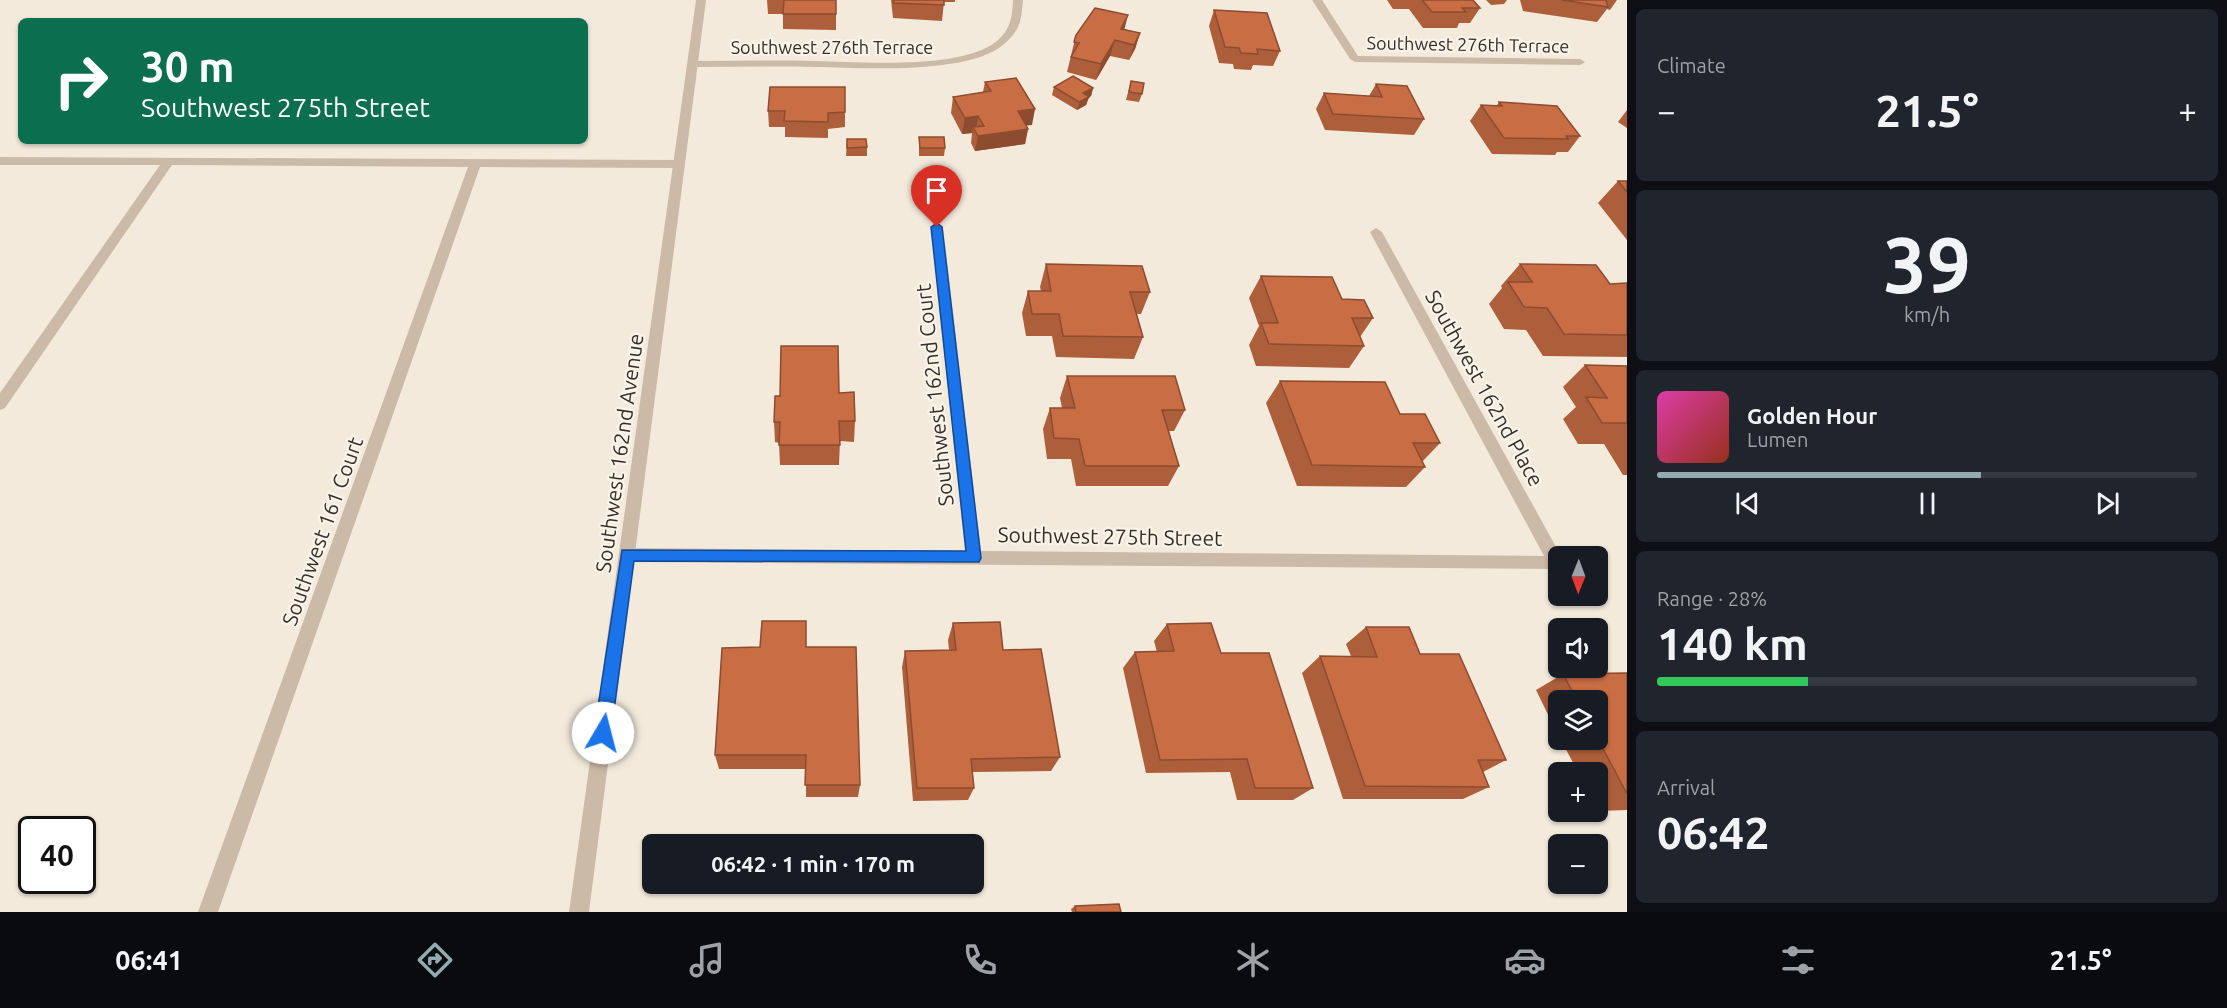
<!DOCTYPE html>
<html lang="en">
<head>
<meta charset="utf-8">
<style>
	:root { --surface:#171b24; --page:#20242c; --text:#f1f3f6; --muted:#9ea1a6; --line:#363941; --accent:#91abb0 }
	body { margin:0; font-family:Ubuntu,sans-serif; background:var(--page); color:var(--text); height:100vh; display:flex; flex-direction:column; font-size:22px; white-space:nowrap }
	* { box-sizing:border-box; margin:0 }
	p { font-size:20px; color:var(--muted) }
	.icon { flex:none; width:33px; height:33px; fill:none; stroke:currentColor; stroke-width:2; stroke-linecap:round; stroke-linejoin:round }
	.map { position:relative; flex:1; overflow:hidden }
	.sheet { display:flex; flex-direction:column; gap:9px; padding:9px; background:#0d0f14; width:600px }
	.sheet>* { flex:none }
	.banner { position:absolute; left:18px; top:18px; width:570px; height:126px; border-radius:9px; box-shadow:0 2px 4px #0004; background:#0b6e4f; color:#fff; overflow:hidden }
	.needle { width:39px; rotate:181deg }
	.tools { position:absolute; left:1548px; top:546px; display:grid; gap:12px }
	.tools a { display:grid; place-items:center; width:60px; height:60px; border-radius:9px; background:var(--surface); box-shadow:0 2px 4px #0004; font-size:30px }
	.speed { position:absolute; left:18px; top:816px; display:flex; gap:12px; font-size:30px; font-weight:700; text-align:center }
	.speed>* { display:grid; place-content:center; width:78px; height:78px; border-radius:50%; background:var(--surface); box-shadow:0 2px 4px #0004; line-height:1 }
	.speed .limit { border:3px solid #111; border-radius:9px; background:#fff; color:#111 }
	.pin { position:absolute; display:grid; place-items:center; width:51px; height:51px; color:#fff; margin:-62px -26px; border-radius:50% 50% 50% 0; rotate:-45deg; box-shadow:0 0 6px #0007 }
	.pin .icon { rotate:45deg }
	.me { position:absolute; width:66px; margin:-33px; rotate:8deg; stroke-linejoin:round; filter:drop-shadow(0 0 4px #0008) }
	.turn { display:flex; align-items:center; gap:21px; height:126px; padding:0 24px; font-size:27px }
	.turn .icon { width:78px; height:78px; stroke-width:2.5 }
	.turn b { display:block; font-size:42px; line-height:51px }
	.big { font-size:45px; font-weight:600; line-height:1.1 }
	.sheet .widget { flex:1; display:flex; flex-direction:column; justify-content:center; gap:9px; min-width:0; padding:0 21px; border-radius:9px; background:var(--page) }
	.sheet .dial { align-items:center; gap:0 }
	.dial b { font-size:78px; line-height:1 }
	.song { display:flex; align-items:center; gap:18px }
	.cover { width:72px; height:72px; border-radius:9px; background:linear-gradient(135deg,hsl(320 70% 55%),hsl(10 70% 35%)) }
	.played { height:6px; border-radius:3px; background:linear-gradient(90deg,var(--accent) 60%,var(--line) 60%) }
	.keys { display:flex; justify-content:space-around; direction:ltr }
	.heat { display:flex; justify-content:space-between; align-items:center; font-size:33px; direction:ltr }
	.charge { height:9px; border-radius:4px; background:linear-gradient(90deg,#34c759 28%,var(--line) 0) }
	.trip { position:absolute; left:642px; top:834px; width:342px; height:60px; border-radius:9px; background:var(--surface); box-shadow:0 2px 4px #0004; font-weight:600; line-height:60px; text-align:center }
	.tab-bar { display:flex; height:96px; justify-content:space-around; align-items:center; background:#090b0e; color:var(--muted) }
	.tab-bar .icon { width:42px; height:42px }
	.tab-bar .current { color:var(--accent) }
	.tab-bar b { font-size:27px; color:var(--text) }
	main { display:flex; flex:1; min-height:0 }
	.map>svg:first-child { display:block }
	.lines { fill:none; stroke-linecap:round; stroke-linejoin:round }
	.minor { fill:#ccbaa8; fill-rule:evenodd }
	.tertiary { fill:#ccbaa8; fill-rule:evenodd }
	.wall { fill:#ad5e3a }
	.shaded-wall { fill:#8d4c30 }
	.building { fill:#c96d44; stroke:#8d4c30; stroke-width:1.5 }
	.route { fill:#1a73e8; stroke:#114b97; stroke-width:1.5 }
	.labels { text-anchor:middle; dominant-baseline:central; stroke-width:4.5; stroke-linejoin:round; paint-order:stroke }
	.far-street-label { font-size:18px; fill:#382e28; stroke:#faf3e9 }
	.street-label { font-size:21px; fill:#382e28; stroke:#faf3e9 }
</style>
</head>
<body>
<main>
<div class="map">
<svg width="1627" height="912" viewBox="0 0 1627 912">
	<rect width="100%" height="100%" fill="#f3eadc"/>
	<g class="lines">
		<g class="minor">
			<path d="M 1013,0 L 1023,0 C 1021,21 1021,29 1004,44 C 970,75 861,68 816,67 C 775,66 733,67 692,67 L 687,64 L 692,61 C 733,61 775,60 816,61 C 861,62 962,70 997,41 C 1011,29 1012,17 1013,0 Z"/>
			<path d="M 1312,0 L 1322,0 L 1358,56 L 1580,59 L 1585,62 L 1580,65 L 1355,62 L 1350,59 Z"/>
			<path d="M 0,157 L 679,160 L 685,164 L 679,168 L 480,167 L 218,912 L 198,912 L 468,167 L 172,165 L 5,408 L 0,410 L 0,393 L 160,165 L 0,165 Z"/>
			<path d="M 937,223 L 943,227 L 981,551 L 1544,556 L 1370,232 L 1376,228 L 1382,232 L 1561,556 L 1558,556 L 1558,569 L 627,562 L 621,560 L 619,555 L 621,550 L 627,548 L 965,551 L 931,227 Z"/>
		</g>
		<path class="tertiary" d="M 696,0 L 706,0 L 589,912 L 569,912 Z"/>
	</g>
	<g class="wall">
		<path d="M 767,0 L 836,0 L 836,30 L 783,29 L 783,14 L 768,14 Z"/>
		<path d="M 891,0 L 955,0 L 955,2 L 944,2 L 942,21 L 893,18 Z"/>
		<path d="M 1387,0 L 1473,0 L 1480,8 L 1470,23 L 1459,23 L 1457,28 L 1423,28 L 1409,9 L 1393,9 Z"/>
		<path d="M 1486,0 L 1507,0 L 1504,4 L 1491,5 Z"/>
		<path d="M 1520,0 L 1617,0 L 1610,10 L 1607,9 L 1597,22 L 1523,11 Z"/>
		<path d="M 1214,10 L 1280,51 L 1273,66 L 1253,65 L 1251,70 L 1234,69 L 1233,64 L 1219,63 L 1209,26 Z"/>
		<path d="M 1124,29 L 1140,33 L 1135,49 L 1129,60 L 1110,56 L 1096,80 L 1067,72 L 1076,35 Z"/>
		<path d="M 1131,81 L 1142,94 L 1139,102 L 1126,100 Z"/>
		<path d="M 985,82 L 1032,125 L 1026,125 L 1028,129 L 1025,144 L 975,151 L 971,143 L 972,133 L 962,134 L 951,113 L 953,97 L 983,92 Z"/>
		<path d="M 1376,84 L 1424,119 L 1414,135 L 1325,130 L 1316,109 L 1324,93 L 1369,96 Z"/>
		<path d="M 1054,87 L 1093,88 L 1091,96 L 1089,97 L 1086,105 L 1077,110 L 1052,95 Z"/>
		<path d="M 1499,102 L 1580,136 L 1568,152 L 1557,152 L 1555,155 L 1492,154 L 1470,121 L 1481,105 L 1497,105 Z"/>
		<path d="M 1627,110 L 1627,128 L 1618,122 Z"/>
		<path d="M 768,111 L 845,112 L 845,127 L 828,129 L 828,138 L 785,137 L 785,127 L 769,127 Z"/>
		<path d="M 919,137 L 945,148 L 944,156 L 919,156 Z"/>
		<path d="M 847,139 L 867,147 L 867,156 L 846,156 Z"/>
		<path d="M 1618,181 L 1627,181 L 1627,240 L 1598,203 Z"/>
		<path d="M 1046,264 L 1150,292 L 1141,314 L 1137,314 L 1143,337 L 1134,359 L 1056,357 L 1052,336 L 1026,336 L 1022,313 L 1028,291 L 1041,291 L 1040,287 Z"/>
		<path d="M 1520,264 L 1610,284 L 1627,283 L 1627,357 L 1543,356 L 1526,330 L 1504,329 L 1489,304 L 1502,288 L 1501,286 Z"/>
		<path d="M 1261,276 L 1342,299 L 1373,318 L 1360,337 L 1364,346 L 1349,368 L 1256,366 L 1249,345 L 1259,326 L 1249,298 Z"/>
		<path d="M 1585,365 L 1627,366 L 1627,475 L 1623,475 L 1604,444 L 1578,444 L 1563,419 L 1576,407 L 1563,387 Z"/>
		<path d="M 1067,376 L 1185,410 L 1174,431 L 1169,431 L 1179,466 L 1168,486 L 1076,486 L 1071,459 L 1047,459 L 1043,429 L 1050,408 L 1062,408 L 1060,398 Z"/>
		<path d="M 1280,381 L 1400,414 L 1440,443 L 1422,462 L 1425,467 L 1406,487 L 1297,486 L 1266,403 Z"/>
		<path d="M 839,393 L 855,421 L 854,442 L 840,441 L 839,465 L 780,465 L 779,443 L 775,442 L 774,422 Z"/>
		<path d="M 953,623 L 1003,650 L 1060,757 L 1051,771 L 972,772 L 974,788 L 968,800 L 913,801 L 902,667 L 905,651 L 949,650 L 948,640 Z"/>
		<path d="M 1167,624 L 1221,653 L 1313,788 L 1293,800 L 1237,800 L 1230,772 L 1146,773 L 1123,668 L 1135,652 L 1157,652 L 1154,641 Z"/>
		<path d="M 1366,627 L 1420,654 L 1506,760 L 1483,772 L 1489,787 L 1463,799 L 1343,799 L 1302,673 L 1320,656 L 1351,656 L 1346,644 Z"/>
		<path d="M 807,647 L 860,785 L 858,797 L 806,797 L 806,769 L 719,769 L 715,755 Z"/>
		<path d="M 1627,673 L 1627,810 L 1598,811 L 1598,772 L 1578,772 L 1561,740 L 1598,740 L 1598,700 L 1558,700 L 1558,735 L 1536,690 L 1563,674 Z"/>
		<path d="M 1075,906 L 1121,912 L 1072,912 L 1071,909 Z"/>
	</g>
	<g class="shaded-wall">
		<path d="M 1128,15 L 1124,31 L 1121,29 Z"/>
		<path d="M 1140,33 L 1135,49 L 1129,60 L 1134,45 Z"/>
		<path d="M 1115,40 L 1110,56 L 1096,80 L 1101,64 Z"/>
		<path d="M 1093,88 L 1091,96 L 1089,97 L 1086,105 L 1077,110 L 1083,93 Z"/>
		<path d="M 1035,109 L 1032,125 L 1014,127 L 1018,111 Z"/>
		<path d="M 978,116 L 976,132 L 973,127 L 972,133 L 962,134 L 965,118 Z"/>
		<path d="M 1028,129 L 1025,144 L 975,151 L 978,136 Z"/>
	</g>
	<g class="building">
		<path d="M 784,0 L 836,0 L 836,14 L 783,14 Z"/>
		<path d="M 894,0 L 944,0 L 944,5 L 894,3 Z"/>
		<path d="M 1422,0 L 1473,0 L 1480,8 L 1462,8 L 1466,12 L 1432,12 Z"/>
		<path d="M 1562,0 L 1606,0 L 1608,7 Z"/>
		<path d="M 1095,8 L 1128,15 L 1121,29 L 1140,33 L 1134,45 L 1115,40 L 1101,64 L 1071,57 L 1079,43 L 1074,42 L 1076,35 Z"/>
		<path d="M 1214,10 L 1267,13 L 1280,51 L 1257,49 L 1258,54 L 1241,53 L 1239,48 L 1225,47 Z"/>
		<path d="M 1073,76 L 1093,88 L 1083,93 L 1089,97 L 1079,102 L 1054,87 Z"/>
		<path d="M 1016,78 L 1035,109 L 1018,111 L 1028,129 L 978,136 L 973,127 L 984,126 L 978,116 L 965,118 L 953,97 L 991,91 L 985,82 Z"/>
		<path d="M 1131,81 L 1144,83 L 1142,94 L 1129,92 Z"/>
		<path d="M 1376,84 L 1407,86 L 1424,119 L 1333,114 L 1324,93 L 1382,97 Z"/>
		<path d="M 770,87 L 845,87 L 845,112 L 828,113 L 828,122 L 784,121 L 785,111 L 768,111 Z"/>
		<path d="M 1499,102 L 1557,106 L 1580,136 L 1566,136 L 1568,139 L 1504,138 L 1481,105 L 1502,106 Z"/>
		<path d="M 919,137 L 944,137 L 945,148 L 920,148 Z"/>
		<path d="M 847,139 L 866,139 L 867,147 L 847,148 Z"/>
		<path d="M 1618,181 L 1627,181 L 1627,192 Z"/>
		<path d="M 1046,264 L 1142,266 L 1150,292 L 1130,292 L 1143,337 L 1063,336 L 1059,314 L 1032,314 L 1028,291 L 1051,291 Z"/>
		<path d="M 1520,264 L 1596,265 L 1610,284 L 1627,283 L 1627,335 L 1564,334 L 1547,308 L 1524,307 L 1508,282 L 1532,282 Z"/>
		<path d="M 1261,276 L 1332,277 L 1342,299 L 1364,300 L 1373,318 L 1352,318 L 1364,346 L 1269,344 L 1261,323 L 1278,323 Z"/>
		<path d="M 781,346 L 838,346 L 839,393 L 854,392 L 855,421 L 839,421 L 840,445 L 779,445 L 780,422 L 774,422 L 775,396 L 780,396 Z"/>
		<path d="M 1585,365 L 1627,366 L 1627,423 L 1602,423 L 1586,397 L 1607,398 Z"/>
		<path d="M 1067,376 L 1175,376 L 1185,410 L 1162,410 L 1179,466 L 1085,466 L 1079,439 L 1054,438 L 1050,408 L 1075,408 Z"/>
		<path d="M 1280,381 L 1385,382 L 1400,414 L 1425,414 L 1440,443 L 1413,443 L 1425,467 L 1312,465 Z"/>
		<path d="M 762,621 L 806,621 L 806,647 L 856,647 L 860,785 L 805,785 L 806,755 L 715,755 L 722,648 L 760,647 Z"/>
		<path d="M 1000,622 L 1003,650 L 1041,649 L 1060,757 L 971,759 L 974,788 L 917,788 L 905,651 L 956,650 L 953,623 Z"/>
		<path d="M 1211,623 L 1221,653 L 1269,653 L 1313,788 L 1255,788 L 1247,759 L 1160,760 L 1135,652 L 1174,651 L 1167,624 Z"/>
		<path d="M 1366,627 L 1409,627 L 1420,654 L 1459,654 L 1506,760 L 1478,760 L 1489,787 L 1365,786 L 1320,656 L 1377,657 Z"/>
		<path d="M 1627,673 L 1627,794 L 1598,739 L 1598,700 L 1577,700 L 1563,674 Z"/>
		<path d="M 1119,904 L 1121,912 L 1076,912 L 1075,906 Z"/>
	</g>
	<path class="route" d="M 937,223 L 942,227 L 981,558 L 979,562 L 634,561 L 611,733 L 609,739 L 603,742 L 597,739 L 594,733 L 622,550 L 966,551 L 931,227 Z"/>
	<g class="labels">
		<g class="far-street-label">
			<text transform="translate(1468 44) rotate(1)">Southwest 276th Terrace</text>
			<text x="832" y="47">Southwest 276th Terrace</text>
		</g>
		<g class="street-label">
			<text transform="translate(1485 388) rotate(61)">Southwest 162nd Place</text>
			<text transform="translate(934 395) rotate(-96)">Southwest 162nd Court</text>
			<text transform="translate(619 453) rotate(-82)">Southwest 162nd Avenue</text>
			<text transform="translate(322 531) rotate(-70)">Southwest 161 Court</text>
			<text transform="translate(1110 536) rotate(1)">Southwest 275th Street</text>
		</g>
	</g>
</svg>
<div class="tools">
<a><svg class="needle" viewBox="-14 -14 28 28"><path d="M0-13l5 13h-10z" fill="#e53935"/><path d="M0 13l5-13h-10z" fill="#9ea1a6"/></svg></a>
<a><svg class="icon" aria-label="sound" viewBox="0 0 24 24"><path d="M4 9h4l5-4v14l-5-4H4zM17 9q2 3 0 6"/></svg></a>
<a><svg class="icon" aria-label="layers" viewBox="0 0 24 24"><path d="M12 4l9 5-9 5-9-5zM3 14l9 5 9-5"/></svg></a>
<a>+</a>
<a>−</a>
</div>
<div class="speed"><div class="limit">40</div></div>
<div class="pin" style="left:937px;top:227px;background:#d93025"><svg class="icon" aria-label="arrive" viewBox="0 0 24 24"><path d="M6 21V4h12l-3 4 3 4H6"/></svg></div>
<svg class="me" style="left:603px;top:733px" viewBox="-20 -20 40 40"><circle r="19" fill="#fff"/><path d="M0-13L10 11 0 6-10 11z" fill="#1a73e8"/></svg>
<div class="trip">06:42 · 1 min · 170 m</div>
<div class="banner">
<div class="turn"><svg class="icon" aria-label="right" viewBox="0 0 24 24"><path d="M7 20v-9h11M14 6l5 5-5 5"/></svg><div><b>30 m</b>Southwest 275th Street</div></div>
</div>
</div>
<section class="sheet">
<div class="widget"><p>Climate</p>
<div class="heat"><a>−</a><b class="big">21.5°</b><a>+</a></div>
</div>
<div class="widget dial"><b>39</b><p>km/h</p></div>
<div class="widget">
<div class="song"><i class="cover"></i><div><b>Golden Hour</b><p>Lumen</p></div></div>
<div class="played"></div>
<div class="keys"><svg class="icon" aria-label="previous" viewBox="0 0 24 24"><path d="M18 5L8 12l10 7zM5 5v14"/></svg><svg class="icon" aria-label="pause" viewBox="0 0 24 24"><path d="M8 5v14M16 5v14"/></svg><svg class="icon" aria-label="next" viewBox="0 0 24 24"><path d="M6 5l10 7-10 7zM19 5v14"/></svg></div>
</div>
<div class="widget"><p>Range · 28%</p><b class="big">140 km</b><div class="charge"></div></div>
<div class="widget"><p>Arrival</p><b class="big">06:42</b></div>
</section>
</main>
<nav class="tab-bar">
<b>06:41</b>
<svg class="icon current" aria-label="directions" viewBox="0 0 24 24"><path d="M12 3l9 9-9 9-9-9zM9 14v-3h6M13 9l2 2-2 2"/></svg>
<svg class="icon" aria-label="music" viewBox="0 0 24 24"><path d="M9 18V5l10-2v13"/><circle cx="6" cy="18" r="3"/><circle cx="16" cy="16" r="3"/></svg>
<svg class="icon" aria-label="phone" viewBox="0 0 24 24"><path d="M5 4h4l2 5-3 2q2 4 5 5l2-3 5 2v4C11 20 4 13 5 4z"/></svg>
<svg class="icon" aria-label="climate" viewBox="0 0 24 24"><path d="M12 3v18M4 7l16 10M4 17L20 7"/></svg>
<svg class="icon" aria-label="car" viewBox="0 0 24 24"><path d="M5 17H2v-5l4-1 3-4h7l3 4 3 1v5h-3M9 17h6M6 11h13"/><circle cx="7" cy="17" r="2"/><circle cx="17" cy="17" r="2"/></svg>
<svg class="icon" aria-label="filters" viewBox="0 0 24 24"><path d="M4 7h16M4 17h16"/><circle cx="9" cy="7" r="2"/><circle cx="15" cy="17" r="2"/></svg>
<b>21.5°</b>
</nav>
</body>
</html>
